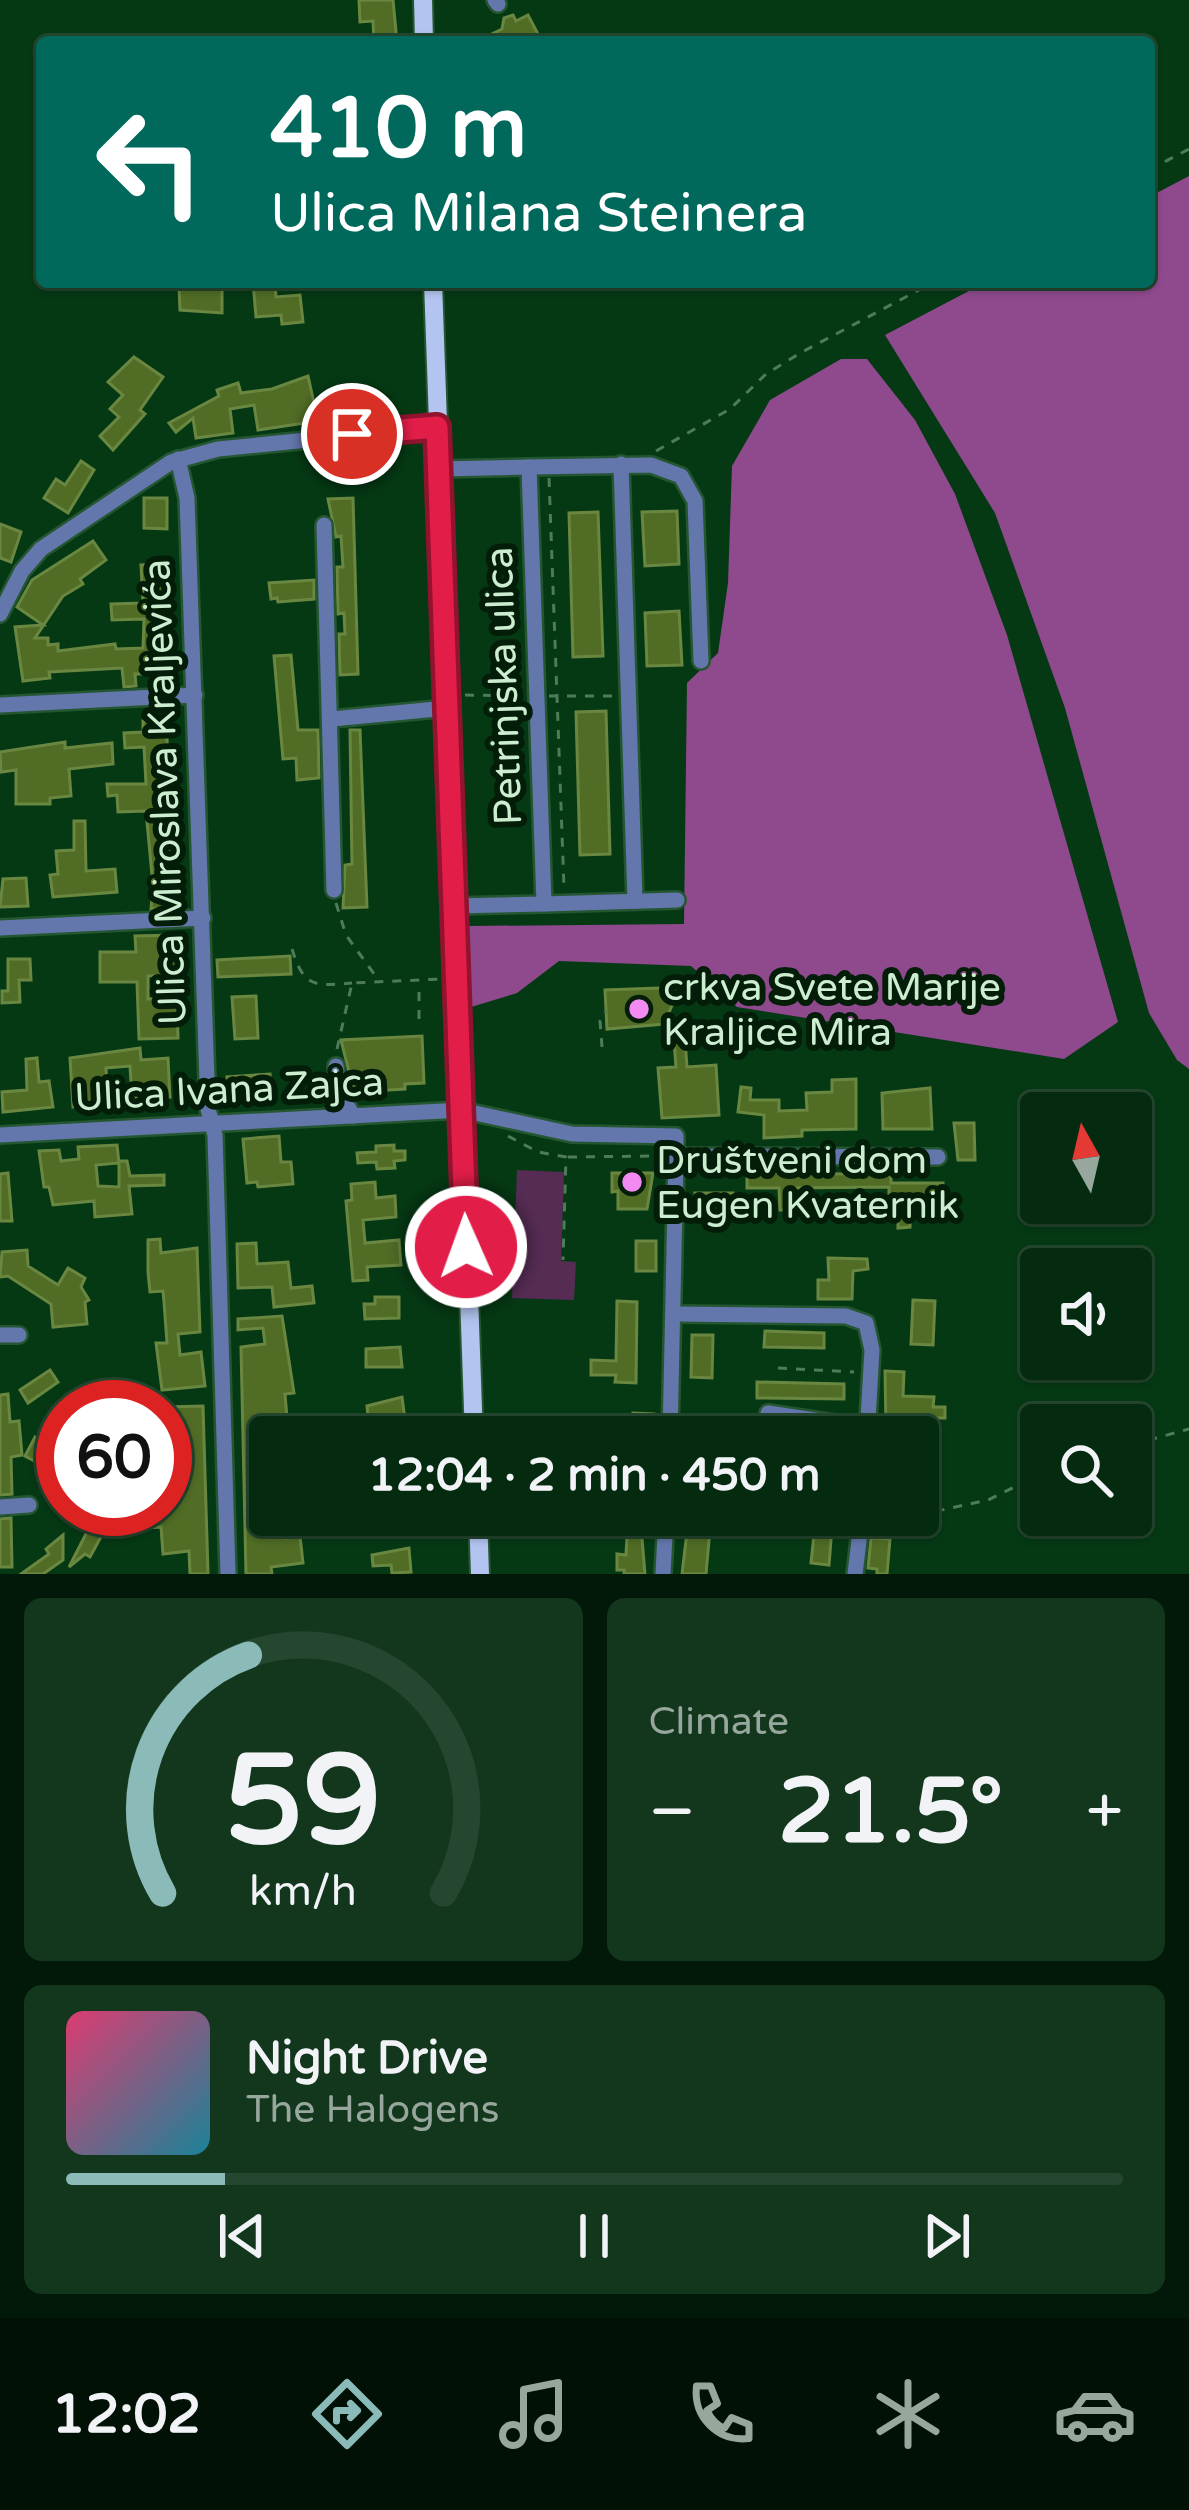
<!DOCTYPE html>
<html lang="en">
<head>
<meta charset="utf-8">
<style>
	:root { --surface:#042b0f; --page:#12371d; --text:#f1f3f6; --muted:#97a79e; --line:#25472f; --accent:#8bbbb9 }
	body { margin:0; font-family:"Varela Round",sans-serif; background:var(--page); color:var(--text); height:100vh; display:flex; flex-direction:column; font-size:45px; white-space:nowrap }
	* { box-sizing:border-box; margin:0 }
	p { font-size:39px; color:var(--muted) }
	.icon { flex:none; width:66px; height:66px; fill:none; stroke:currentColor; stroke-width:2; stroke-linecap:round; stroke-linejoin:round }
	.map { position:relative; height:1574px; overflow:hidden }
	.panel { display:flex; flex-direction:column; gap:24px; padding:24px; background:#021808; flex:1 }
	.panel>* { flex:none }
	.top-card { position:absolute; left:36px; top:36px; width:1119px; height:252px; border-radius:12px; box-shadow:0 3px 9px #0004,0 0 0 3px var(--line); background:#00695c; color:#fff; overflow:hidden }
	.needle { width:78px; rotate:352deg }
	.tools { position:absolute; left:1020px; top:1092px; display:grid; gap:24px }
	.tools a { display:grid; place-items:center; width:132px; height:132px; border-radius:12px; background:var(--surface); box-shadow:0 3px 9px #0004,0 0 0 3px var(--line); font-size:60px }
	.speed { position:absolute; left:36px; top:1380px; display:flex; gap:24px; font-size:60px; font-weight:700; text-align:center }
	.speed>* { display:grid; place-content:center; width:156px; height:156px; border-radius:50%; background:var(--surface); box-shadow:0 3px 9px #0004,0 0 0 3px var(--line); line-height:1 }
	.speed .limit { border:18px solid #d22; background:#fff; color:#111 }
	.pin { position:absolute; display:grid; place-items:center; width:102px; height:102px; color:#fff; margin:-51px; border:6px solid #fff; border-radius:50%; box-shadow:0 3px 12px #0007 }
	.me { position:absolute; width:132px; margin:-66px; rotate:358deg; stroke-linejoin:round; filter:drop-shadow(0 0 9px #0008) }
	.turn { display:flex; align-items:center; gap:42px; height:252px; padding:0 36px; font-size:54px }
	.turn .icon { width:156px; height:156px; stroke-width:2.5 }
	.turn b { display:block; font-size:84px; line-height:102px }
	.big { font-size:90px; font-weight:700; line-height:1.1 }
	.panel .widget { flex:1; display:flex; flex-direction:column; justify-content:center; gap:18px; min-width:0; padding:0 42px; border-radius:18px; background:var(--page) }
	.panel .dial { align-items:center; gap:0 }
	.dial svg { height:312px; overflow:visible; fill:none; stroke:var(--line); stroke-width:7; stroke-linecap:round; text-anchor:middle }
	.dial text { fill:var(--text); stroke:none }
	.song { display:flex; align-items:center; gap:36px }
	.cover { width:144px; height:144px; border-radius:18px; background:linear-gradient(135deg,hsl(340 70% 55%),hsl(190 70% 35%)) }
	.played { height:12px; border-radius:6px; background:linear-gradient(90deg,var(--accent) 15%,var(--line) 15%) }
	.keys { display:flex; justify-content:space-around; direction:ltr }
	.heat { display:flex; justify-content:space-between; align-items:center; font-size:66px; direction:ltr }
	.panel .tiles { flex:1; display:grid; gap:24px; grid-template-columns:1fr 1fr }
	.widget:last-child { grid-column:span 2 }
	.trip { position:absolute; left:249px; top:1416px; width:690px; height:120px; border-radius:12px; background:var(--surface); box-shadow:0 3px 9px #0004,0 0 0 3px var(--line); font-weight:700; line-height:120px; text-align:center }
	.tabs { display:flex; height:192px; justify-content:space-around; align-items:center; background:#021106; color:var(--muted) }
	.tabs .icon { width:84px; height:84px }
	.tabs .selected { color:var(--accent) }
	.tabs b { font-size:54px; color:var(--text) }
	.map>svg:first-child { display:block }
	.green { fill:#562c55 }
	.forest { fill:#8e4a8d }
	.building { fill:#506c25; stroke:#6a8741; stroke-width:3 }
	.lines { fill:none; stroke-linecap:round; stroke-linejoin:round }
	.minor-casing { stroke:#255632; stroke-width:20 }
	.major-casing { stroke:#255632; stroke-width:22 }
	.path { stroke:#4e7b58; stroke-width:3; stroke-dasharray:9 9; stroke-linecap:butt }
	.minor { stroke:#6477ac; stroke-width:15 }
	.major { stroke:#b2c4ef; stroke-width:18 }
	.route-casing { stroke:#92132f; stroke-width:30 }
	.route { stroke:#e11d48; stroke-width:21 }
	.poi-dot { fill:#f38af1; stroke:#031d08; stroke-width:4.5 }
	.labels { text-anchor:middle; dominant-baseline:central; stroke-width:12; stroke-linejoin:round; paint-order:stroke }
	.street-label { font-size:39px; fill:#cdedd0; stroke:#031d08 }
	.poi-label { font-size:39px; fill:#cdedd0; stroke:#031d08; text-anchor:start }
</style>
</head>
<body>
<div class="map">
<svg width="1189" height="1574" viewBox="0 0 1189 1574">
	<rect width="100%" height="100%" fill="#053914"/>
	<path class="green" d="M 517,1170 L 564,1172 L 561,1261 L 576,1262 L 574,1300 L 512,1298 Z"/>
	<g class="forest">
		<path d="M 1189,176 L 1189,1069 L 1177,1060 L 1149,1013 L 1065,708 L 995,513 L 885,335 L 986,282 L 1149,282 L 1149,197 Z"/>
		<path d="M 841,359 L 867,359 L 915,420 L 955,494 L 1007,635 L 1118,1022 L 1064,1059 L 737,1007 L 691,966 L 559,961 L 517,993 L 471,1007 L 468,926 L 684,924 L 687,683 L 718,653 L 728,583 L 732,466 L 770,400 Z"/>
	</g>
	<g class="building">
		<path d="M 359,0 L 393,0 L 397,42 L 374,42 L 373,21 L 360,22 Z"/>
		<path d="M 513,15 L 516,21 L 528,15 L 539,36 L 526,42 L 475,42 L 502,29 L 504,18 Z"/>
		<path d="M 199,282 L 222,282 L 222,313 L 180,310 L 179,288 L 199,287 Z"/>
		<path d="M 253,282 L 275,282 L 276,297 L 300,295 L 303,322 L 282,324 L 281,315 L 256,317 Z"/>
		<path d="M 134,357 L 163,377 L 140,410 L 145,414 L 113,450 L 100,436 L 119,417 L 110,409 L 123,395 L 108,382 Z"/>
		<path d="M 308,376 L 318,421 L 258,430 L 254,405 L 230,409 L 233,433 L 196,438 L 193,418 L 176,432 L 169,423 L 219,396 L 217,390 L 238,383 L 241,393 L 272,389 Z"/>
		<path d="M 81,461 L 94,470 L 68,513 L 44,498 L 56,479 L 65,485 Z"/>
		<path d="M 144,498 L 167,498 L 167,529 L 144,528 Z"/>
		<path d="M 353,498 L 358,674 L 340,675 L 339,634 L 345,634 L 344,613 L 338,614 L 337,567 L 343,567 L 341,536 L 336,537 L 328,499 Z"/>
		<path d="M 677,511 L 679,564 L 645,566 L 642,512 Z"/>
		<path d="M 598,512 L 603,656 L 573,657 L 569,513 Z"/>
		<path d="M 0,524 L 21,532 L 11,562 L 0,558 Z"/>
		<path d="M 93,541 L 106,560 L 80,579 L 83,584 L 63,596 L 35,638 L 48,638 L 48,645 L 58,644 L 58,651 L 115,644 L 116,649 L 143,648 L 144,619 L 112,620 L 111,604 L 143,603 L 141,565 L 164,564 L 168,674 L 135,674 L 136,686 L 124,687 L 122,668 L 49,672 L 50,678 L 23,681 L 15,627 L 43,625 L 17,607 L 32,580 Z"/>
		<path d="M 314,580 L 314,599 L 278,602 L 277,598 L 271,599 L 269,583 Z"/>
		<path d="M 679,611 L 682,665 L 647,666 L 645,613 Z"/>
		<path d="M 291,655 L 298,730 L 318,730 L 319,778 L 297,780 L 296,758 L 283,759 L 274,656 Z"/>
		<path d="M 606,711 L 610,854 L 580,855 L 576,712 Z"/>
		<path d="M 166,720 L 176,907 L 151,909 L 153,886 L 146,811 L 118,812 L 117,795 L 108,796 L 107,784 L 146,784 L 144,747 L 125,748 L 124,733 L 143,732 L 143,721 Z"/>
		<path d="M 350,730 L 360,730 L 367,907 L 343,908 L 345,865 L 352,864 Z"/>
		<path d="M 65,742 L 65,748 L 112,743 L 113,764 L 69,769 L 71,796 L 50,798 L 50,804 L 16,804 L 16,770 L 1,772 L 0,752 Z"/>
		<path d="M 74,821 L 85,821 L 86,871 L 115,869 L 117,892 L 53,897 L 50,875 L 58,874 L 56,851 L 74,850 Z"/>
		<path d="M 26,878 L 28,906 L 0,907 L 3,879 Z"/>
		<path d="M 175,935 L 178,975 L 148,976 L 148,999 L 177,998 L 178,1038 L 139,1039 L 137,982 L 100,982 L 100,952 L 136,952 L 135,936 Z"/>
		<path d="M 290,956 L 291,974 L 218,977 L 217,960 Z"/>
		<path d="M 8,959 L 30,959 L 31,980 L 19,980 L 20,1002 L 2,1003 L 2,991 L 8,991 Z"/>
		<path d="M 659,988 L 673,1003 L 664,1024 L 607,1029 L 605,990 Z"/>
		<path d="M 256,996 L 258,1038 L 235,1039 L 232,997 Z"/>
		<path d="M 422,1036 L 424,1083 L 405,1084 L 405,1089 L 354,1092 L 341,1040 Z"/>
		<path d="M 685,1040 L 687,1067 L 716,1065 L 719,1115 L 662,1118 L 658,1068 L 676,1067 L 674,1041 Z"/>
		<path d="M 140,1048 L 141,1060 L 168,1058 L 170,1097 L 132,1099 L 130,1066 L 106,1068 L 107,1093 L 115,1092 L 116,1104 L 73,1107 L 70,1058 Z"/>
		<path d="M 37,1058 L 39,1082 L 49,1081 L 53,1107 L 3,1112 L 2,1092 L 27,1090 L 26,1059 Z"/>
		<path d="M 270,1074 L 271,1095 L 228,1098 L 227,1077 Z"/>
		<path d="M 856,1079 L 856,1129 L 802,1130 L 802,1136 L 764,1138 L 764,1115 L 738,1112 L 741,1087 L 751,1088 L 750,1100 L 779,1100 L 779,1111 L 807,1110 L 806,1093 L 832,1092 L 832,1080 Z"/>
		<path d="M 930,1088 L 932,1129 L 883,1129 L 882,1093 Z"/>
		<path d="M 954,1123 L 974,1123 L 975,1160 L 958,1160 Z"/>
		<path d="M 279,1136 L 281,1162 L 291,1162 L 293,1184 L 258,1187 L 257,1182 L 247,1183 L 243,1139 Z"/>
		<path d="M 117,1145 L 119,1163 L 96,1165 L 98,1186 L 119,1187 L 119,1161 L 127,1161 L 130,1176 L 164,1175 L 164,1185 L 129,1186 L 132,1214 L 95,1217 L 94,1201 L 53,1205 L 49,1187 L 44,1187 L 39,1151 L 59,1150 L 61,1161 L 79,1159 L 78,1147 Z"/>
		<path d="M 394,1145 L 394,1151 L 405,1151 L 405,1160 L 394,1161 L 395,1168 L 377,1169 L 376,1162 L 358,1163 L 357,1153 L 376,1152 L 376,1146 Z"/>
		<path d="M 747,1172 L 891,1175 L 891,1183 L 943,1183 L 943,1200 L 910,1200 L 910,1227 L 898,1228 L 898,1206 L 889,1206 L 889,1187 L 790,1188 L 791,1210 L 780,1210 L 779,1188 L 747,1188 Z"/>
		<path d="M 8,1173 L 12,1221 L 0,1221 L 0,1174 Z"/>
		<path d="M 612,1173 L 653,1173 L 647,1209 L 618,1209 L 618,1191 L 612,1192 Z"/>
		<path d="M 375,1182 L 376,1198 L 395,1196 L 396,1217 L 363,1220 L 365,1243 L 399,1240 L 401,1265 L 367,1267 L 368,1280 L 353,1281 L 346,1201 L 352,1200 L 351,1184 Z"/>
		<rect x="695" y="1193" width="38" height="17"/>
		<path d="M 160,1239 L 161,1253 L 197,1248 L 200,1332 L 178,1334 L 180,1355 L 201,1352 L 205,1386 L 162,1390 L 156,1343 L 167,1343 L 164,1302 L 163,1291 L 150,1292 L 148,1272 L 148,1240 Z"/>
		<rect x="636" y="1241" width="20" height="30"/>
		<path d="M 256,1243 L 257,1264 L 288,1262 L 291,1288 L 312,1286 L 314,1303 L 274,1307 L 272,1287 L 238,1288 L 237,1244 Z"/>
		<path d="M 27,1250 L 28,1266 L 58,1285 L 68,1268 L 85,1278 L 81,1287 L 89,1300 L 85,1302 L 87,1324 L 53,1327 L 51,1304 L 8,1276 L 0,1277 L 2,1252 Z"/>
		<path d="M 828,1258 L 867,1259 L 868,1269 L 853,1271 L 852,1299 L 818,1299 L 818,1280 L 829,1280 Z"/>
		<path d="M 375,1297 L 399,1297 L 399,1318 L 365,1319 L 364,1304 L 375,1304 Z"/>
		<path d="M 913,1300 L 935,1301 L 933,1345 L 911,1344 Z"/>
		<path d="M 617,1301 L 637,1302 L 636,1383 L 615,1382 L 616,1375 L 591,1375 L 591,1360 L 616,1361 Z"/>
		<path d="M 282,1316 L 294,1393 L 285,1394 L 287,1418 L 281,1419 L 282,1429 L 270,1430 L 270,1489 L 260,1490 L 263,1527 L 285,1526 L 285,1538 L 300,1536 L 303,1563 L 271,1567 L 272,1574 L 246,1574 L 241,1347 L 265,1344 L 263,1328 L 238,1330 L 238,1319 Z"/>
		<path d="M 765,1331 L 824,1333 L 824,1348 L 764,1347 Z"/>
		<path d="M 692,1335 L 713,1335 L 712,1378 L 691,1377 Z"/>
		<path d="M 400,1347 L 402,1367 L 366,1367 L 366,1349 Z"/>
		<path d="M 50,1370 L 58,1382 L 28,1403 L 20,1390 Z"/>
		<path d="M 885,1371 L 904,1372 L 903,1396 L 934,1397 L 933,1407 L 945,1407 L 945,1418 L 932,1418 L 930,1430 L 886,1428 Z"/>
		<path d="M 757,1382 L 844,1384 L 844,1399 L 757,1398 Z"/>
		<path d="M 8,1394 L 10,1422 L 19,1421 L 22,1455 L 11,1457 L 12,1494 L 0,1495 L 0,1395 Z"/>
		<path d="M 402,1397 L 405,1420 L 387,1422 L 386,1416 L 368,1417 L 367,1406 Z"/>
		<path d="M 203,1406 L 208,1574 L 190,1574 L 189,1551 L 163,1554 L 161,1527 L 149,1528 L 148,1515 L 165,1513 L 165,1492 L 178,1491 L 170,1450 L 178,1450 L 176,1422 L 165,1424 L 165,1407 Z"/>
		<path d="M 633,1413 L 654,1414 L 653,1437 L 633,1437 Z"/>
		<path d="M 35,1437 L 56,1448 L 63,1437 L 63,1465 L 58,1473 L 25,1456 Z"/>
		<path d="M 628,1515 L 640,1515 L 645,1574 L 624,1574 L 624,1570 L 617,1570 L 617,1554 L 626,1555 Z"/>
		<path d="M 689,1515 L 707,1515 L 707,1528 L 710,1529 L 706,1574 L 682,1574 Z"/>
		<path d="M 816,1515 L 833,1515 L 829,1565 L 811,1563 Z"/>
		<path d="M 11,1518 L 12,1567 L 0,1567 L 0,1519 Z"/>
		<path d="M 90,1526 L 103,1533 L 90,1557 L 85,1554 L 69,1567 Z"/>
		<path d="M 63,1535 L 63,1560 L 43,1574 L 21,1574 L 49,1554 L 46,1549 Z"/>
		<path d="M 871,1538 L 890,1539 L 887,1574 L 877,1574 L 877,1569 L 868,1568 Z"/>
		<path d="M 409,1548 L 411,1572 L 392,1573 L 391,1565 L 373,1566 L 372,1555 Z"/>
	</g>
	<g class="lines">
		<defs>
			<g id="minor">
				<path d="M 495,0 L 498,4"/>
				<path d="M 178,459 L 187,498 L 208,1109 L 215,1135 L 228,1574"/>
				<path d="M 621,464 L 635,901"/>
				<path d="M 529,467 L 651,465 L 681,476 L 695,501 L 701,661"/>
				<path d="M 439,469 L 529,467 L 544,904 L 454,906"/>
				<path d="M 324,525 L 334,890"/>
				<path d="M 0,614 L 22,571 L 41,549 L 171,462 L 218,449 L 437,427"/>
				<path d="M 0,705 L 195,695"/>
				<path d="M 332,719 L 447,708"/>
				<path d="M 544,904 L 677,900"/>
				<path d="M 0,928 L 203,918"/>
				<path d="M 336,1066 L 339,1090 L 353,1116"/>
				<path d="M 0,1135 L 461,1110 L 572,1134 L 676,1136 L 676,1156 L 938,1157"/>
				<path d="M 675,1314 L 846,1316 L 866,1323 L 872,1350 L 867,1437"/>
				<path d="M 0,1335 L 19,1335"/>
				<path d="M 768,1413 L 868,1428"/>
				<path d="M 670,1437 L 676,1156"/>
				<path d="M 0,1507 L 29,1505"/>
				<path d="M 663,1574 L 666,1515"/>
				<path d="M 855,1574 L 862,1515"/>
			</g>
			<g id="major">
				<path d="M 423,0 L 424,42"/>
				<path d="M 433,282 L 474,1437"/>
				<path d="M 478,1515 L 480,1574"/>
			</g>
		</defs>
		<use href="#minor" class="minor-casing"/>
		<use href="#major" class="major-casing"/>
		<g class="path">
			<path d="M 1149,170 L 1189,149"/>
			<path d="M 656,451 L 730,409 L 766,374 L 802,352 L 934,282"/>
			<path d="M 549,478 L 564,888"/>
			<path d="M 465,695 L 522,696"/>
			<path d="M 549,696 L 612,696"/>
			<path d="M 336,903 L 346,935 L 377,978"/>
			<path d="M 292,949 C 304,988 314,986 352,983"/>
			<path d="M 419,1019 L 419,983"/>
			<path d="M 602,1047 L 600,1021 L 606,1011"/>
			<path d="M 337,1049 L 352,983 L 442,979"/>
			<path d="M 508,1136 L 538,1152 L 566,1157 L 563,1260"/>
			<path d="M 568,1157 L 660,1156"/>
			<path d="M 778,1368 L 854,1372"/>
			<path d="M 1131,1445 L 1189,1429"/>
			<path d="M 918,1515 L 988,1500 L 1041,1474"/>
			<path d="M 875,1522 L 918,1515"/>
		</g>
		<use href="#minor" class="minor"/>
		<use href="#major" class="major"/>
	</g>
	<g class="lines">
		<defs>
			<path id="route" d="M 352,434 L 437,427 L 466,1247"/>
		</defs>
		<use href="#route" class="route-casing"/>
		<use href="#route" class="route"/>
	</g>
	<g class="poi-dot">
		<circle cx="639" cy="1009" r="12"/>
		<circle cx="632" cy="1182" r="12"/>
	</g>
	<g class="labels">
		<g class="street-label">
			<text transform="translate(504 686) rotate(-92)">Petrinjska ulica</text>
			<text transform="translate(165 792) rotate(-92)">Ulica Miroslava Kraljevića</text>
			<text transform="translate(229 1090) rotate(-3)">Ulica Ivana Zajca</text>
		</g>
		<g class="poi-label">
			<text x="663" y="987">crkva Svete Marije<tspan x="663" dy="45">Kraljice Mira</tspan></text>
			<text x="656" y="1160">Društveni dom<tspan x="656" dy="45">Eugen Kvaternik</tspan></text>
		</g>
	</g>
</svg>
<div class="tools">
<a><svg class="needle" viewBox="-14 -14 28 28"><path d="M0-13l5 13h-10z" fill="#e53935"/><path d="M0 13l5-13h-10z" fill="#97a79e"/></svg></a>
<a><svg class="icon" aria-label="sound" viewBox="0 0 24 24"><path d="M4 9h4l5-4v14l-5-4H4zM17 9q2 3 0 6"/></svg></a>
<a><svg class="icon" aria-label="search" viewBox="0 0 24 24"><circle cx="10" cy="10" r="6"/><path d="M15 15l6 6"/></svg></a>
</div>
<div class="speed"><div class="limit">60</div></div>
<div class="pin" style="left:352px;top:434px;background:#d93025"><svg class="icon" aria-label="arrive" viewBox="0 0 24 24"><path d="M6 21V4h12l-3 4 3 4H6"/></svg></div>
<svg class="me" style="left:466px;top:1247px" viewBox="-20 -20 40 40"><circle r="17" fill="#e11d48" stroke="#fff" stroke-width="3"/><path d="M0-11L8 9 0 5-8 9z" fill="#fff"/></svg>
<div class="trip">12:04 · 2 min · 450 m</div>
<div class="top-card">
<div class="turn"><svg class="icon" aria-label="left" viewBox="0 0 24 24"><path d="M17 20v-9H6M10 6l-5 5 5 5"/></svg><div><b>410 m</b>Ulica Milana Steinera</div></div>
</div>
</div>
<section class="panel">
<div class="tiles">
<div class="widget dial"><svg viewBox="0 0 100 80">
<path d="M14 69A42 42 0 1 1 86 69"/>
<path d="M14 69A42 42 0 0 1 36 8" stroke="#8bbbb9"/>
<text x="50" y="56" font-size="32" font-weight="700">59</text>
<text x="50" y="72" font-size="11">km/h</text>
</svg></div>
<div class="widget"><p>Climate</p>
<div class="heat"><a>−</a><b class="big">21.5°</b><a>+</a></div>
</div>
<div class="widget">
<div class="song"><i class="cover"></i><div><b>Night Drive</b><p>The Halogens</p></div></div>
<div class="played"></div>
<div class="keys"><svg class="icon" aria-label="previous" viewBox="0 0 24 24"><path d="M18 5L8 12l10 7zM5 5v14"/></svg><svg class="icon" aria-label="pause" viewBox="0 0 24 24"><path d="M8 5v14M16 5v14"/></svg><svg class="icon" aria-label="next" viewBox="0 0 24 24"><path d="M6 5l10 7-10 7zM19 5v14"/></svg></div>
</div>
</div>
</section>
<nav class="tabs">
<b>12:02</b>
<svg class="icon selected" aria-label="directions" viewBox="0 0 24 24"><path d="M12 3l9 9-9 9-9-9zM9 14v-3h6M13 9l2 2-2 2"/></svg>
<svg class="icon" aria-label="music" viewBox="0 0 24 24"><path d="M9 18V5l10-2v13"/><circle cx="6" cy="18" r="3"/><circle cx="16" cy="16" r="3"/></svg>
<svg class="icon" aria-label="phone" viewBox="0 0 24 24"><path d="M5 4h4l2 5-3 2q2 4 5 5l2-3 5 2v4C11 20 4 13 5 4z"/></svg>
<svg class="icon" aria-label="climate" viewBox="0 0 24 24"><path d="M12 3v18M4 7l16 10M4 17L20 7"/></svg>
<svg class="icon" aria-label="car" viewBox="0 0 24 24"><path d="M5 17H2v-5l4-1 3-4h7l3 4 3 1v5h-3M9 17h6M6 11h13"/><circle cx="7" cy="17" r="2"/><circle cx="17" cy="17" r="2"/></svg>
</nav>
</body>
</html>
